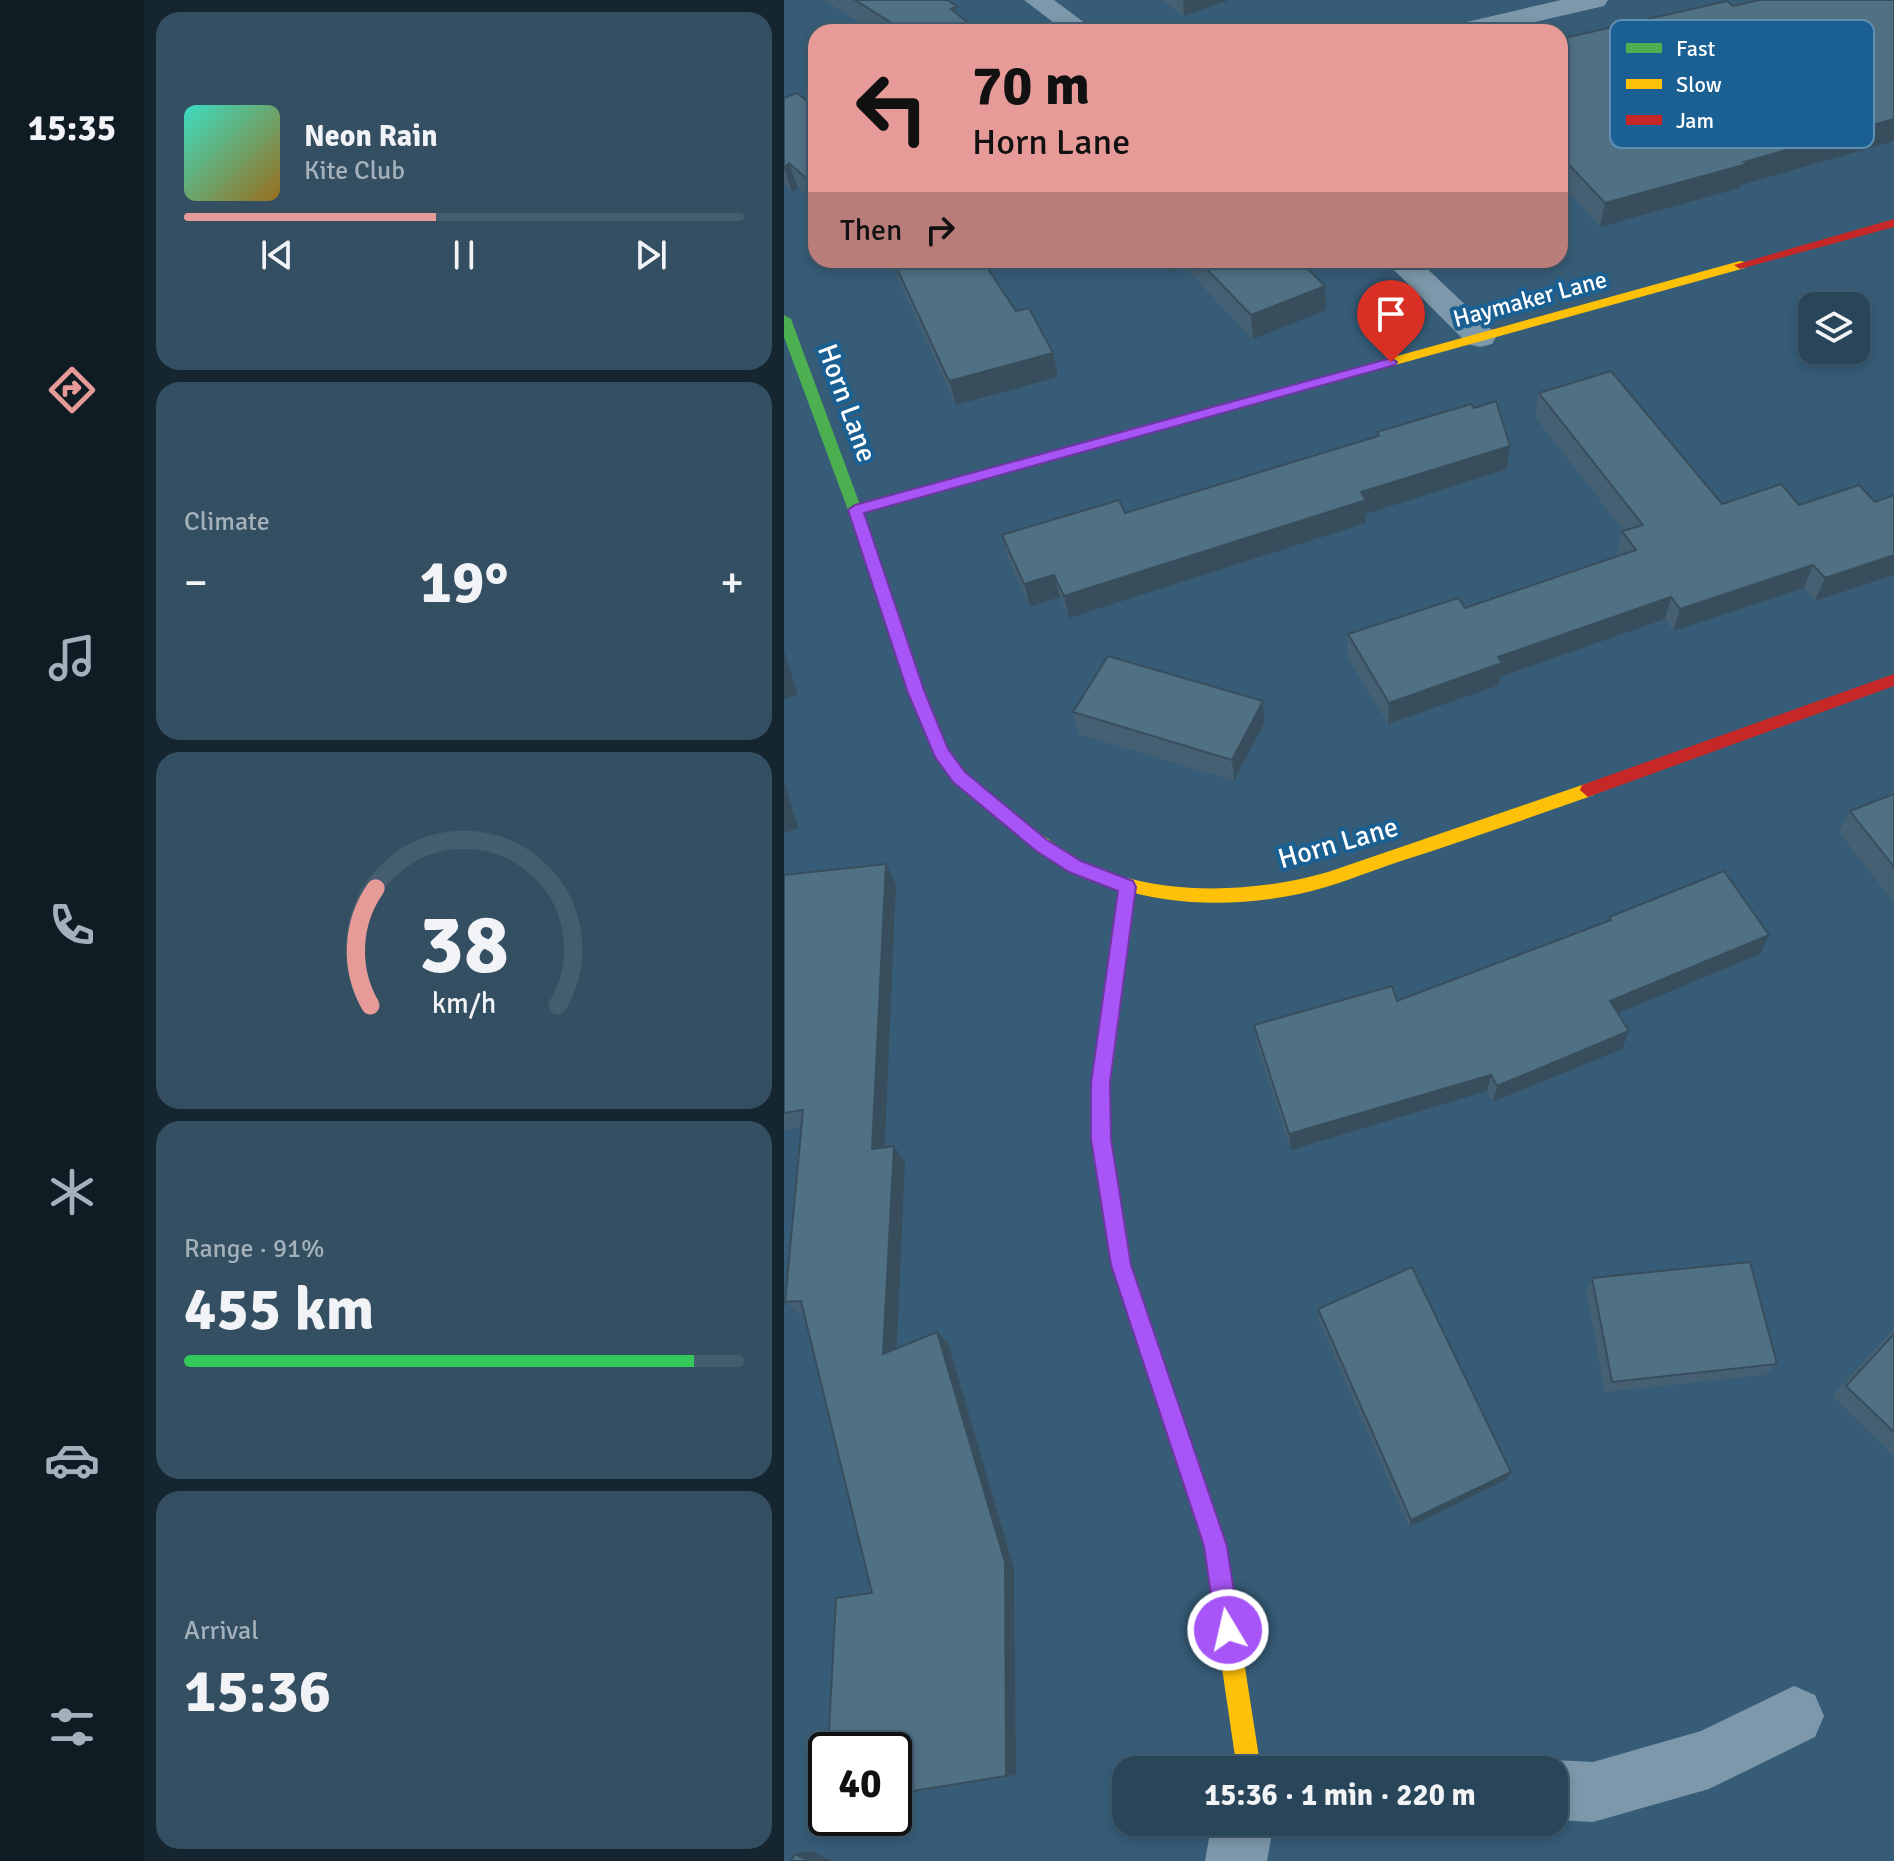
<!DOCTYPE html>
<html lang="en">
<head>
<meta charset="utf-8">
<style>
	:root { --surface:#284559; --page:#344f62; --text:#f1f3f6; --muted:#a5b1ba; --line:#445d6f; --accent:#e69b98 }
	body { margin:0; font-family:Signika,sans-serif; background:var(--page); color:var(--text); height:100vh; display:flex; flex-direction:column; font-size:30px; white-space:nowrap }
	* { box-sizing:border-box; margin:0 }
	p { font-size:26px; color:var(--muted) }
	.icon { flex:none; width:44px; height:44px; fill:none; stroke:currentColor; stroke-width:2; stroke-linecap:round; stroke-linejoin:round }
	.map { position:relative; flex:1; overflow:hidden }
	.panel { display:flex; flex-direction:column; gap:12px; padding:12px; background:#162631; width:640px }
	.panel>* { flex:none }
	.guide { position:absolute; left:24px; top:24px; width:760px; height:244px; border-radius:24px; box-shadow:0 4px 12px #0003,0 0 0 2px var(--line); background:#e69b98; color:#111; overflow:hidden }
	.controls { position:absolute; left:1014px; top:292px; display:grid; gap:16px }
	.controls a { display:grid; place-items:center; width:72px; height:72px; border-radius:16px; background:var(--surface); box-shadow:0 4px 12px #0003,0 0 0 2px var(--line); font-size:40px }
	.speed { position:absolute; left:24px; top:1732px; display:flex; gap:16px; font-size:40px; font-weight:700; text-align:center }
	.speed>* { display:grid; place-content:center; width:104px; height:104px; border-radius:50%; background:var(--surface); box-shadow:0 4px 12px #0003,0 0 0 2px var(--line); line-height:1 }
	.speed .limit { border:4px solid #111; border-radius:12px; background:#fff; color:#111 }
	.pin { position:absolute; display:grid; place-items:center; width:68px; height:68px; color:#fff; margin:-82px -34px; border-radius:50% 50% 50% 0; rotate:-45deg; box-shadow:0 0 8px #0007 }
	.pin .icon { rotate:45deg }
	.me { position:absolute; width:88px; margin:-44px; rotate:351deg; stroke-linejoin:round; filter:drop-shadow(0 0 6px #0008) }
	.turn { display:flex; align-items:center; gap:28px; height:168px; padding:0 32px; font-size:36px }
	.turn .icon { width:104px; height:104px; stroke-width:2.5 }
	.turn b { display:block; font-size:56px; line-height:68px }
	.then { display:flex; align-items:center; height:76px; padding:0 32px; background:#0003; gap:16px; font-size:30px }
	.big { font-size:60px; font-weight:800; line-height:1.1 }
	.panel .tile { flex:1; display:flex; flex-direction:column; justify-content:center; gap:12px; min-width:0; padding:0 28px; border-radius:24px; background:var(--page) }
	.panel .dial { align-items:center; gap:0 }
	.dial svg { height:208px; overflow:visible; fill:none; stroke:var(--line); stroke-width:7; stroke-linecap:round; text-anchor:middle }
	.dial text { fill:var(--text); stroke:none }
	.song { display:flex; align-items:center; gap:24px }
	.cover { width:96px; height:96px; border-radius:12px; background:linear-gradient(135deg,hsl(170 70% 55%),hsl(40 70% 35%)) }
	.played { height:8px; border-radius:4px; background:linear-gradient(90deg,var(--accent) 45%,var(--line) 45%) }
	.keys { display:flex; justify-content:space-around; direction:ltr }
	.heat { display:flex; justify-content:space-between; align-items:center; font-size:44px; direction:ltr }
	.charge { height:12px; border-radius:6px; background:linear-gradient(90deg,#34c759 91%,var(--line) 0) }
	.trip { position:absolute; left:328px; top:1756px; width:456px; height:80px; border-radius:24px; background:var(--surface); box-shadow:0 4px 12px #0003,0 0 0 2px var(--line); font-weight:800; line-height:80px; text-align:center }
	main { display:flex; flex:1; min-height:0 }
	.menu { display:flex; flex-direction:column; width:144px; justify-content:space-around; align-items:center; background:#101c24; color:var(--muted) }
	.menu .icon { width:56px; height:56px }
	.menu .active { color:var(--accent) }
	.menu b { font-size:36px; color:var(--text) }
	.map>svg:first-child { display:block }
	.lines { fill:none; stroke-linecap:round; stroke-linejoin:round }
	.street { fill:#7d98aa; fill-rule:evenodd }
	.fast { fill:#4caf50; fill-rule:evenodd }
	.slow { fill:#ffc107; fill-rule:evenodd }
	.jam { fill:#c62828; fill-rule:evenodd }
	.wall { fill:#456072 }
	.shaded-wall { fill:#384e5c }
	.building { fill:#507084; stroke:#384e5c; stroke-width:2 }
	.route { fill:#a855f7; stroke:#6d37a1; stroke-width:2 }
	.labels { text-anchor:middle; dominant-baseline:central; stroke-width:8; stroke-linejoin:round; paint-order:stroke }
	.far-street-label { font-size:24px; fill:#fff; stroke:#1b6092 }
	.street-label { font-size:28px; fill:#fff; stroke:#1b6092 }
	.key { fill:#1b6092; stroke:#5f90b3; stroke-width:2 }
	.key-label { font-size:22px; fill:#fff }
</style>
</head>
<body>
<main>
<nav class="menu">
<b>15:35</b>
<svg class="icon active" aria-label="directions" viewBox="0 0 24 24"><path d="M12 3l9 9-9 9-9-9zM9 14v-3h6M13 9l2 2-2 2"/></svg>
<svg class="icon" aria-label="music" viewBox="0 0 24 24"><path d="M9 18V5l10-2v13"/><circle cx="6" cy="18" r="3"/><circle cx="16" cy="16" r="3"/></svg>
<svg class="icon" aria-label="phone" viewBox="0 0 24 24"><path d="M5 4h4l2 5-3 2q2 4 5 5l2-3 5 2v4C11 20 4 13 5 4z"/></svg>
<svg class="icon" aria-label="climate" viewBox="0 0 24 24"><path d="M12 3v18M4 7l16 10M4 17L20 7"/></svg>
<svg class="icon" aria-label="car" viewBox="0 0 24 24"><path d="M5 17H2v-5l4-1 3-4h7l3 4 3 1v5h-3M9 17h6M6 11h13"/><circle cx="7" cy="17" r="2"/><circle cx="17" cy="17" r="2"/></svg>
<svg class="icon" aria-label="filters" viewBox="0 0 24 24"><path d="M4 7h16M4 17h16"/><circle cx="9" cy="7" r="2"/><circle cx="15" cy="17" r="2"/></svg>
</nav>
<section class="panel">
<div class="tile">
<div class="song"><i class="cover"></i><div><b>Neon Rain</b><p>Kite Club</p></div></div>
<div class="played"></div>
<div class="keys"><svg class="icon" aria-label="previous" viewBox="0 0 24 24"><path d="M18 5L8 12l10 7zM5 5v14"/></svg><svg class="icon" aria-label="pause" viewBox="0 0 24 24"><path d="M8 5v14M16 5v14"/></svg><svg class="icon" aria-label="next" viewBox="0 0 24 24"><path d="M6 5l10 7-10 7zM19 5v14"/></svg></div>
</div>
<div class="tile"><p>Climate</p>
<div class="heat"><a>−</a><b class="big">19°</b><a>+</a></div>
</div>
<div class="tile dial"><svg viewBox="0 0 100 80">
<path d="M14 69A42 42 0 1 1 86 69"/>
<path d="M14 69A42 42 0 0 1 16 24" stroke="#e69b98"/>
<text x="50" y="56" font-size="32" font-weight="700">38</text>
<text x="50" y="72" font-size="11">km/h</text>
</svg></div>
<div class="tile"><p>Range · 91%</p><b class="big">455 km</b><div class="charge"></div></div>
<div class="tile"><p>Arrival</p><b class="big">15:36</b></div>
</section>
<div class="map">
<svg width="1110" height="1861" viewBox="0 0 1110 1861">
	<rect width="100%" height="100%" fill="#365c77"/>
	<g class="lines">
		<g class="street">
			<path d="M 240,0 L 270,0 L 313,32 L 282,32 Z"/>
			<path d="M 777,0 L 824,0 L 820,6 L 708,32 L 661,32 L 665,26 Z"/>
			<path d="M 600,260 L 634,260 L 708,330 L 712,337 L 708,344 L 696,347 L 684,344 Z"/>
			<path d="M 1010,1686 L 1031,1695 L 1040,1716 L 1031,1737 L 925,1789 L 809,1822 L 770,1820 L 770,1770 L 748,1770 L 770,1760 L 809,1762 L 917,1731 Z"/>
			<path d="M 428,1822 L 490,1822 L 483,1861 L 421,1861 Z"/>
		</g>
		<g class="fast">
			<path d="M 0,315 L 7,319 L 78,510 L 141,693 L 164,749 L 181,772 L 254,833 L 257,838 L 254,843 L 242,843 L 169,782 L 149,752 L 125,693 L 64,510 L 0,337 Z"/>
			<path d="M 343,880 L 349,882 L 352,887 L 327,1083 L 327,1139 L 349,1272 L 346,1279 L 339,1282 L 332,1279 L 329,1272 L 307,1139 L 307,1083 L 334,887 L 337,882 Z"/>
		</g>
		<g class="slow">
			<path d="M 956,261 L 961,262 L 961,268 L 546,383 L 539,379 L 541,376 Z"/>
			<path d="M 804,783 L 812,790 L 810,795 C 745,818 679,841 614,862 C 581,873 549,887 515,894 C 418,914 323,901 242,843 L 239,838 L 242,833 C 248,831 247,830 254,833 C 263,837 271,845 279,850 C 296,862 316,870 336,876 C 401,895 479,891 544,872 Z"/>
			<path d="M 339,1262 L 346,1265 L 349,1272 L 442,1546 L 477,1770 L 453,1770 L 420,1546 L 329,1272 L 332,1265 Z"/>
		</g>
		<g class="jam">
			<path d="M 1110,219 L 1110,227 L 956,269 L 950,265 Z"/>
			<path d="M 546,375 L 553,379 L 551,382 L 71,515 L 64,510 L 71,505 Z"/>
			<path d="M 1110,674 L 1110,686 L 804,797 L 796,790 L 798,785 Z"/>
		</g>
	</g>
	<g class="wall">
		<path d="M 40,0 L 164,0 L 174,15 L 195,32 L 90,32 Z"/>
		<path d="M 378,0 L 445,0 L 400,16 Z"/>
		<path d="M 1110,0 L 1110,141 L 957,185 L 956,188 L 816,227 L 776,183 L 776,39 L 949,6 Z"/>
		<path d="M 0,98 L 32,108 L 32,204 L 14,188 L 8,192 L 0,184 Z"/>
		<path d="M 83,260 L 198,260 L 274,377 L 172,405 L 107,263 L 88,269 Z"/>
		<path d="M 372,260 L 515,260 L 541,286 L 542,310 L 469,339 L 399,266 L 387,272 Z"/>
		<path d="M 755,393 L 938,504 L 1015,505 L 1091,502 L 1110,495 L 1110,575 L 1031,601 L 1020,588 L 889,631 L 881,619 L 716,677 L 715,685 L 604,724 L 563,657 L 564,634 L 681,608 L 834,556 L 833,554 L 838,531 L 840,531 L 751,417 Z"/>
		<path d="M 593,432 L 723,469 L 582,514 L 582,523 L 285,618 L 276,597 L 246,607 L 224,558 L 218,535 L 341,513 L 592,437 Z"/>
		<path d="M 289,712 L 480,723 L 450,781 L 295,734 Z"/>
		<path d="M 1110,794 L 1110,903 L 1055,832 L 1066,811 Z"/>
		<path d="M 0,875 L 112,884 L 100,1148 L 110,1146 L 121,1162 L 112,1349 L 164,1343 L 230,1568 L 232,1775 L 110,1795 L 110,1750 L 88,1593 L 20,1314 L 16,1314 L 1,1302 L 17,1128 L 0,1130 Z"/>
		<path d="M 825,917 L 976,954 L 834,1013 L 838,1049 L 709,1102 L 703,1091 L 507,1150 L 472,1042 L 470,1025 L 613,1001 L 824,921 Z"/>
		<path d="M 808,1278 L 993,1364 L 981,1375 L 821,1392 L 802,1290 Z"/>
		<path d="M 534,1309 L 722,1480 L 625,1527 L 535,1321 Z"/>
		<path d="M 1110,1329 L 1110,1456 L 1048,1396 Z"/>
	</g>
	<g class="shaded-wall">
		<path d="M 399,0 L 445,0 L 400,16 Z"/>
		<path d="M 1110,119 L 1110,141 L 957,185 L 956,188 L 816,227 L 821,203 Z"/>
		<path d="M 5,163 L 14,188 L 8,192 L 0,168 Z"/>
		<path d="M 85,260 L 106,260 L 107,263 L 88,269 Z"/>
		<path d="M 385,260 L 398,260 L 399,266 L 387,272 Z"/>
		<path d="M 541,286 L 542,310 L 469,339 L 467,315 Z"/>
		<path d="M 269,353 L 274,377 L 172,405 L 165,381 Z"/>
		<path d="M 726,446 L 723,469 L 582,514 L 582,523 L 285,618 L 280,596 L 577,492 Z"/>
		<path d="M 1110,555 L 1110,575 L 1031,601 L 1041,578 Z"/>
		<path d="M 1029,565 L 1020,588 L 889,631 L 896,609 Z"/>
		<path d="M 270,575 L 276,597 L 246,607 L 240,584 Z"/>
		<path d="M 887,597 L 881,619 L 716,677 L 715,685 L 604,724 L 605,703 L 714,657 Z"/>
		<path d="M 0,651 L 14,695 L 0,699 Z"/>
		<path d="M 479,701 L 480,723 L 450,781 L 448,760 Z"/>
		<path d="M 0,781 L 14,828 L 0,833 Z"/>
		<path d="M 102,864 L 112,884 L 100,1164 L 88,1149 Z"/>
		<path d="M 985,935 L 976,954 L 820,1019 L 826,1001 Z"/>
		<path d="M 845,1031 L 838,1049 L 709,1102 L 713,1086 Z"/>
		<path d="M 707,1075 L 703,1091 L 507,1150 L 505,1134 Z"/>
		<path d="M 110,1146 L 121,1162 L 112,1365 L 99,1354 Z"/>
		<path d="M 153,1332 L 164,1343 L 230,1568 L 232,1775 L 222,1776 Z"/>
		<path d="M 727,1472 L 722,1480 L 625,1527 L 627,1520 Z"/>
		<path d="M 28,1851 L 48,1861 L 25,1861 L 11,1854 Z"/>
	</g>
	<g class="building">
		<path d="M 71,0 L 164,0 L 173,7 L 167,9 L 195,32 L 122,32 Z"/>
		<path d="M 975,0 L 1110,0 L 1110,119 L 960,162 L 963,164 L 821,203 L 776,155 L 776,39 L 943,1 L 949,6 Z"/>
		<path d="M 13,93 L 32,108 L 32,187 L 5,163 L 0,168 L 0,98 Z"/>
		<path d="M 109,260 L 198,260 L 232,311 L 245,308 L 269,353 L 165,381 Z"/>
		<path d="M 414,260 L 515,260 L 541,286 L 467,315 Z"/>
		<path d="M 827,371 L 938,504 L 997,484 L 1015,505 L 1075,485 L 1091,502 L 1110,495 L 1110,555 L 1041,578 L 1029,565 L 896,609 L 887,597 L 714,657 L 718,663 L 605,703 L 564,634 L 674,598 L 681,608 L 852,550 L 838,531 L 859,525 L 755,393 Z"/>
		<path d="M 712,401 L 726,446 L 577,492 L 582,500 L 280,596 L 270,575 L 240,584 L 218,535 L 335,500 L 341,513 L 595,436 L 593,432 L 687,404 L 690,408 Z"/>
		<path d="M 324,656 L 479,701 L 448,760 L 289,712 Z"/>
		<path d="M 1110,794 L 1110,867 L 1066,811 Z"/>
		<path d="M 102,864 L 88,1149 L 110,1146 L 99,1354 L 153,1332 L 221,1562 L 222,1776 L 110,1794 L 110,1750 L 44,1750 L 52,1598 L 88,1593 L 17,1301 L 1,1302 L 19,1110 L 0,1113 L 0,875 Z"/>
		<path d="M 940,871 L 985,935 L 826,1001 L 845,1031 L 713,1086 L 707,1075 L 505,1134 L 470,1025 L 608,986 L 613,1001 L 827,920 L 825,917 Z"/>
		<path d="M 966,1262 L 993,1364 L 828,1382 L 808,1278 Z"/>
		<path d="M 628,1267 L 727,1472 L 627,1520 L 534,1309 Z"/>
		<path d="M 1110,1334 L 1110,1432 L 1062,1386 Z"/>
		<path d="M 11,1854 L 25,1861 L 7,1861 Z"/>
	</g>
	<path class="route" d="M 607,358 L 613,362 L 611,365 L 80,513 L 141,693 L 164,749 L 181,772 L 263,840 L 297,861 L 349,881 L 352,887 L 326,1083 L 327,1139 L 347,1265 L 443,1546 L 456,1630 L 452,1638 L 444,1642 L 436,1638 L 432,1630 L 420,1546 L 327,1265 L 307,1139 L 307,1083 L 334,891 L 285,872 L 251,850 L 169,782 L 151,757 L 124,693 L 64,510 L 71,505 Z"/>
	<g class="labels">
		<g class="far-street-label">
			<text transform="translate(746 299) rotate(-15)">Haymaker Lane</text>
		</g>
		<g class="street-label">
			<text transform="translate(63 403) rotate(70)">Horn Lane</text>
			<text transform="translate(554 843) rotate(-16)">Horn Lane</text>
		</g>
	</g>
	<rect x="826" y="20" width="264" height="128" rx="12" class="key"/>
	<rect x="842" y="43" width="36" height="10" fill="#4caf50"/>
	<rect x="842" y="79" width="36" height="10" fill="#ffc107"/>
	<rect x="842" y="115" width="36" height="10" fill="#c62828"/>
	<g class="key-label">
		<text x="892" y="56">Fast</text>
		<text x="892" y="92">Slow</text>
		<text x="892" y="128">Jam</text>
	</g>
</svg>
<div class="controls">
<a><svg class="icon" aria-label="layers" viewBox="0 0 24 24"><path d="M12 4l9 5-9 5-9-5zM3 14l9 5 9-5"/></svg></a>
</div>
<div class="speed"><div class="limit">40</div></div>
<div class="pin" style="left:607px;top:362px;background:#d93025"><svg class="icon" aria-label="arrive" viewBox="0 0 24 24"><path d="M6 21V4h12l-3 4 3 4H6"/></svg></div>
<svg class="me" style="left:444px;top:1630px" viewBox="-20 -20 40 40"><circle r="17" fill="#a855f7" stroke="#fff" stroke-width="3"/><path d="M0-11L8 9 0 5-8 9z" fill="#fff"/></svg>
<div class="trip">15:36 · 1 min · 220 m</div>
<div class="guide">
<div class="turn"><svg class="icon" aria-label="left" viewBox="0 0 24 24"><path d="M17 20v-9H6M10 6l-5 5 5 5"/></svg><div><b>70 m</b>Horn Lane</div></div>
<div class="then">Then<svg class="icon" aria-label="right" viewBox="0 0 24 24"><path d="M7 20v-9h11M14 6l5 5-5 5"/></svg></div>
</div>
</div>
</main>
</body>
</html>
